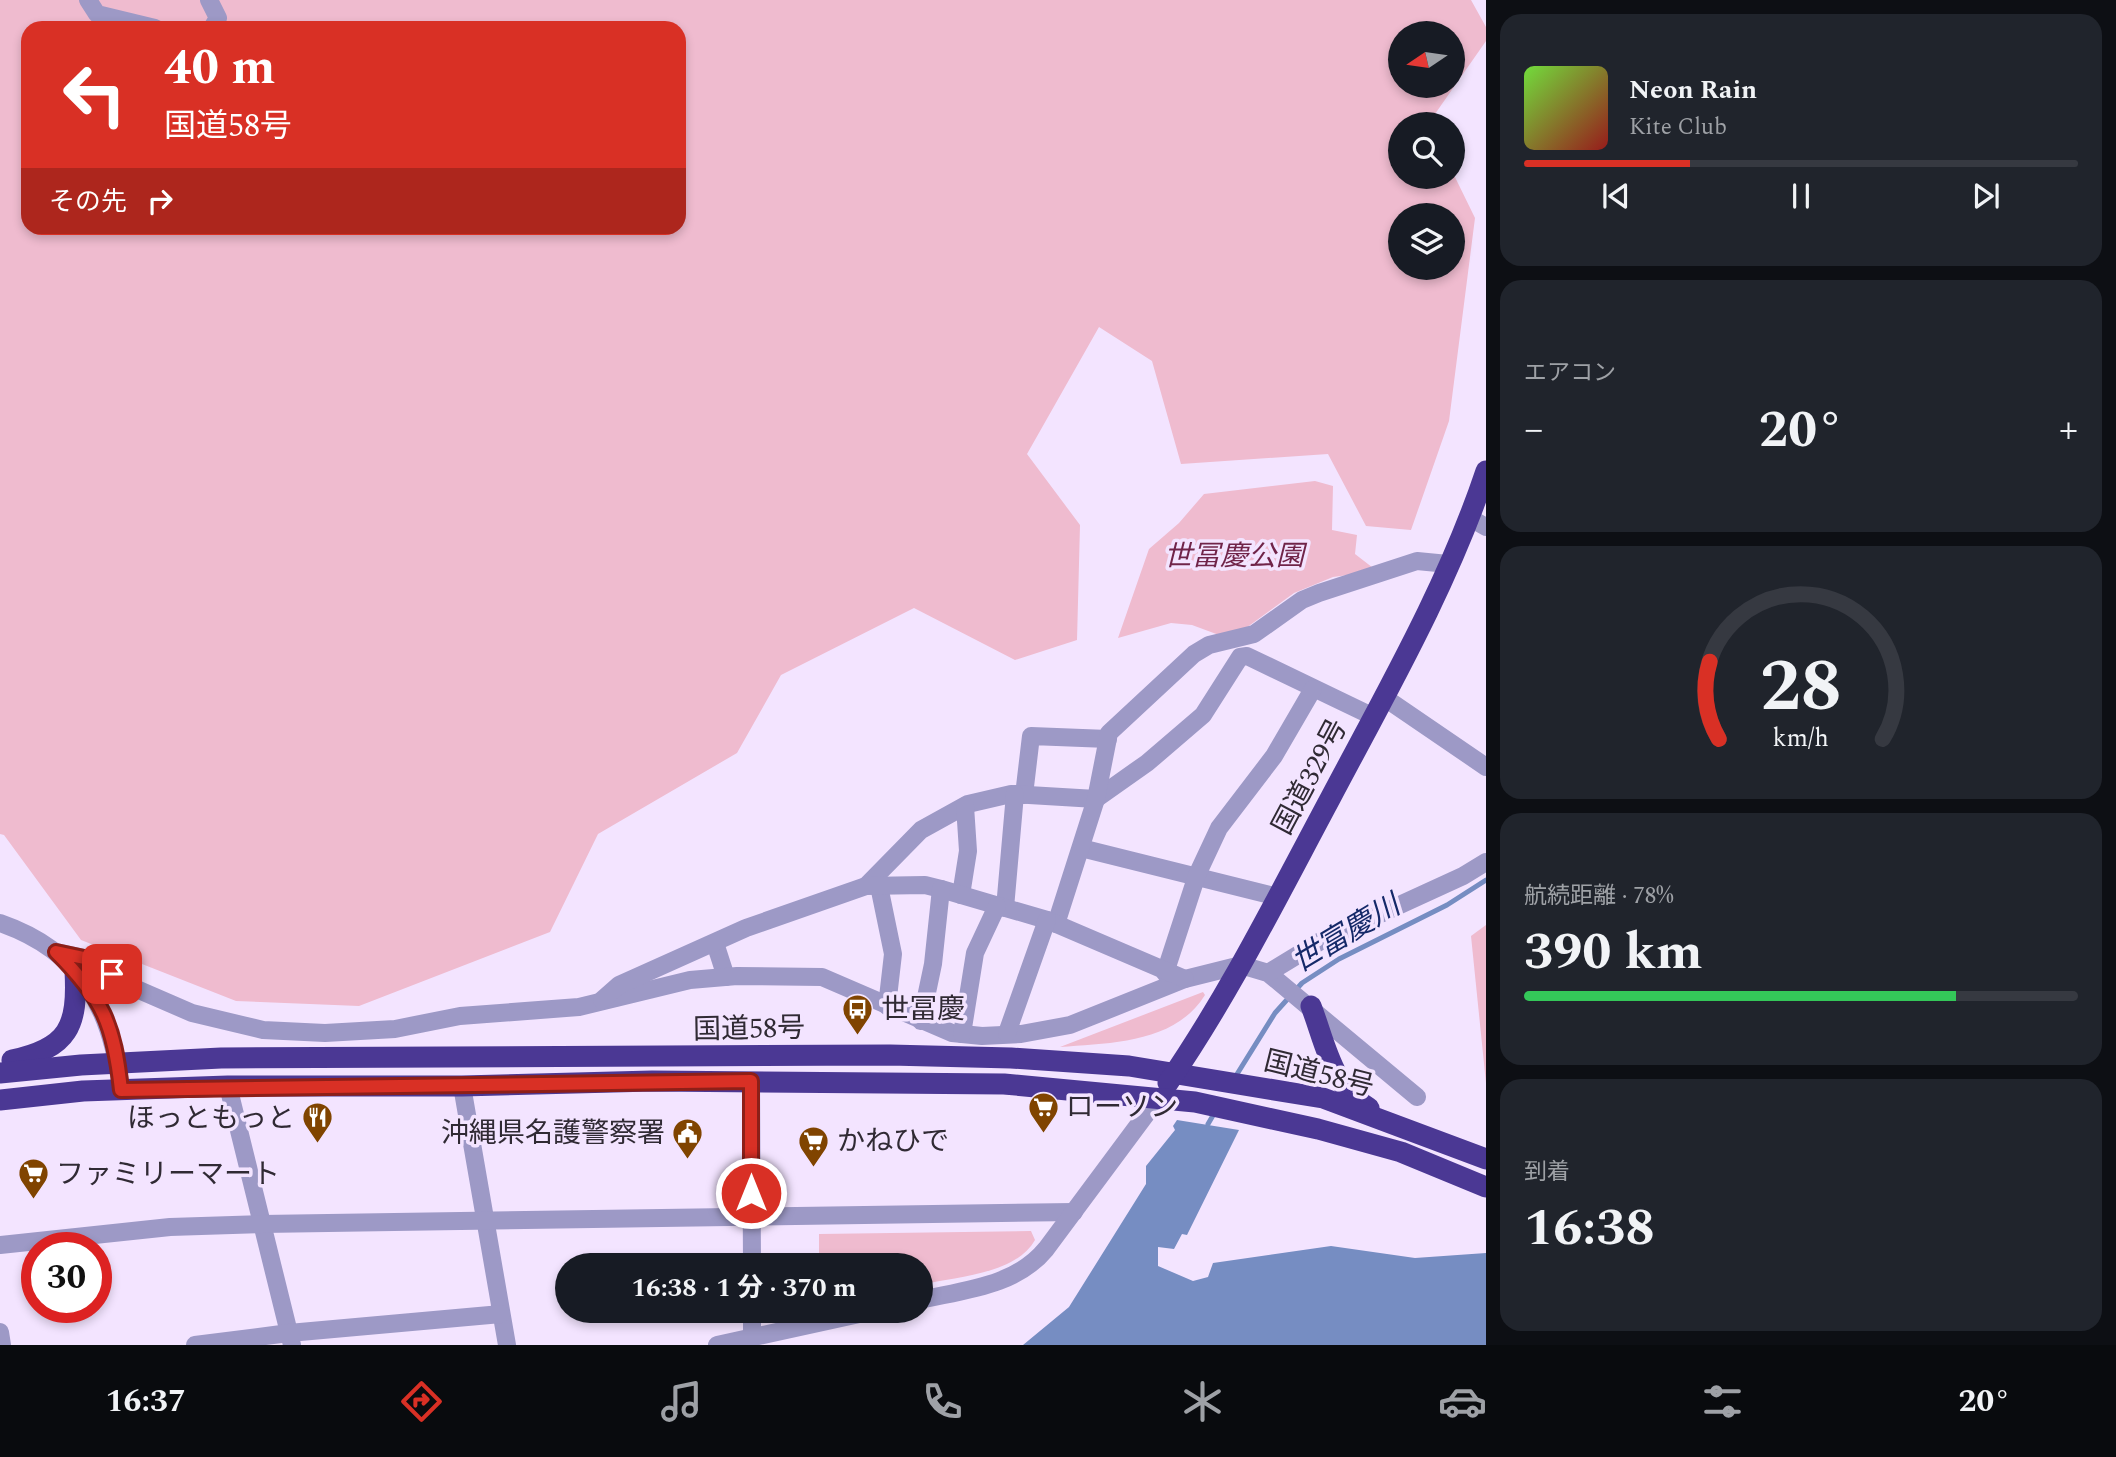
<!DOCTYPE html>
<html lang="ja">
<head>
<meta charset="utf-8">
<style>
	:root { --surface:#171b24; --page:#20242c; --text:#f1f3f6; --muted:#9ea1a6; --line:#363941; --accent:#d93025 }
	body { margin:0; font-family:Spectral,"Noto Sans JP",serif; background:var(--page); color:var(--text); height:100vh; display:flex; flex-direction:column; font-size:26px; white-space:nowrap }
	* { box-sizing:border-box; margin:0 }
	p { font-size:23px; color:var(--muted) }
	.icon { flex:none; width:38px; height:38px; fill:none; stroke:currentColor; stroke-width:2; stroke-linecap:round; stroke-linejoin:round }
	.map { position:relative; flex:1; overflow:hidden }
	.side { display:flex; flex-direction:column; gap:14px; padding:14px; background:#0d0f14; width:630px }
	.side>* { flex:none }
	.hud { position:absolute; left:21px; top:21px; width:665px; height:214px; border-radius:21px; box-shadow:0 4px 10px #0003; background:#d93025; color:#fff; overflow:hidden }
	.needle { width:46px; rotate:257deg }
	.fabs { position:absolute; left:1388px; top:21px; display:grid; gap:14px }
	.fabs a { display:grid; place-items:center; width:77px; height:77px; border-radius:50%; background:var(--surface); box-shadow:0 4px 10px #0003; font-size:35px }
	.speed { position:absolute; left:21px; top:1232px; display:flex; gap:14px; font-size:35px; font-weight:700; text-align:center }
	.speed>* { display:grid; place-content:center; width:91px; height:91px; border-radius:50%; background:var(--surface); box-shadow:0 4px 10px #0003; line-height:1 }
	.speed .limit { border:10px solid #d22; background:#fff; color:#111 }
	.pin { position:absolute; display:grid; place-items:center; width:60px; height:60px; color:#fff; margin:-30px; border-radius:14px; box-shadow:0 4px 10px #0006 }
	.me { position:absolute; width:77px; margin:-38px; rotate:0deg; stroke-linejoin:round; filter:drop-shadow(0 0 5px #0008) }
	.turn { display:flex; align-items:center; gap:24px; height:147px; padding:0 28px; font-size:32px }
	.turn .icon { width:91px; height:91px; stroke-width:2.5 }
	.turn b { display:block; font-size:49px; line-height:60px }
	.then { display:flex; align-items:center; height:66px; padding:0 28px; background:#0003; gap:14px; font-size:26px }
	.big { font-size:52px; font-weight:700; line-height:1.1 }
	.side .tile { flex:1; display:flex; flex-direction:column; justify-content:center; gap:10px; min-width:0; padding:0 24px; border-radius:21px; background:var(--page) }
	.side .dial { align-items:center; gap:0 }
	.dial svg { height:182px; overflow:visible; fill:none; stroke:var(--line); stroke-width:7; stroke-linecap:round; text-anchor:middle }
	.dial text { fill:var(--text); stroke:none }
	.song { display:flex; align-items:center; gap:21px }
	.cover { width:84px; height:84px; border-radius:10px; background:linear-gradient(135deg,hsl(100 70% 55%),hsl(0 70% 35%)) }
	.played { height:7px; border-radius:4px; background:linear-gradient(90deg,var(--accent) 30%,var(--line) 30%) }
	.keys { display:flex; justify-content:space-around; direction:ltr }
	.heat { display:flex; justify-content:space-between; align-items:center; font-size:38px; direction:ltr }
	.charge { height:10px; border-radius:5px; background:linear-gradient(90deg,#34c759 78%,var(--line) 0) }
	.trip { position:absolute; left:555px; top:1253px; width:378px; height:70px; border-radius:35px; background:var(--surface); box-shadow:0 4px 10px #0003; font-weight:700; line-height:70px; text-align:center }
	.menu { display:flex; height:112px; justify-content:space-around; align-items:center; background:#090b0e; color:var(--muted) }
	.menu .icon { width:49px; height:49px }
	.menu .on { color:var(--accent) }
	.menu b { font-size:32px; color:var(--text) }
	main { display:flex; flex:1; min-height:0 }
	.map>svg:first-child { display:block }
	.green { fill:#efbbcf; fill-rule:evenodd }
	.water { fill:#768dc2 }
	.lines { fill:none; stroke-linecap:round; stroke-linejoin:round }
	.stream { stroke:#768dc2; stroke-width:5 }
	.minor { stroke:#9d99c6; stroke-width:18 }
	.highway { stroke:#4b3894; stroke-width:21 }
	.route-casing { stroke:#8d1f18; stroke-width:18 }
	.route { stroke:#d93025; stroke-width:12 }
	.labels { text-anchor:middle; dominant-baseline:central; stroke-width:7; stroke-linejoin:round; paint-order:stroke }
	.park-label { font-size:28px; font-style:italic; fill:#702449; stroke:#f3e4ff }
	.street-label { font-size:28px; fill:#302a34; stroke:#f3e4ff }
	.poi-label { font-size:28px; fill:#302a34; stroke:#f3e4ff; text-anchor:start }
	.water-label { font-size:30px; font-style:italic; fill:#152969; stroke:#f3e4ff }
</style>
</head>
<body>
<main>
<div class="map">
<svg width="1486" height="1345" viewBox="0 0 1486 1345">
	<rect width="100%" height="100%" fill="#f3e4ff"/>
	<g class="green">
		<path d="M 0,0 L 1471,0 L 1486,27 L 1486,41 L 1428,124 L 1400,124 L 1400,177 L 1452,177 L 1453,173 L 1475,218 L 1449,421 L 1411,530 L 1366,526 L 1328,454 L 1181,464 L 1152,361 L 1099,327 L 1027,454 L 1080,525 L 1077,640 L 1015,660 L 914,608 L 781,675 L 737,753 L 598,834 L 550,932 L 359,1006 L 236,1001 L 81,940 L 4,835 L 0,834 ZM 28,28 L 679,28 L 679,228 L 28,228 ZM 1400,33 L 1452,33 L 1452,86 L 1400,86 ZM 1400,215 L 1452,215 L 1452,268 L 1400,268 Z"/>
		<path d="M 1315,481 L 1333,486 L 1332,530 L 1357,535 L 1355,554 L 1377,571 L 1333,577 L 1294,593 L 1246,628 L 1219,635 L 1192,625 L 1171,623 L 1118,638 L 1149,549 L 1179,523 L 1204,494 Z"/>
		<path d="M 1486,925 L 1486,1083 L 1471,936 Z"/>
		<path d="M 1203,992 L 1205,995 C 1175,1043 1112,1043 1060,1047 Z"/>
		<path d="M 1031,1231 L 1035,1240 C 1015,1275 956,1276 921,1285 L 920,1265 L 819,1265 L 819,1234 Z"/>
	</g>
	<path class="water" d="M 1177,1120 L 1239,1130 L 1187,1235 L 1182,1234 L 1174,1249 L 1158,1247 L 1158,1266 L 1193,1281 L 1208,1277 L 1213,1263 L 1331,1246 L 1415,1258 L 1486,1253 L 1486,1345 L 1023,1345 L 1069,1307 L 1146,1184 L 1146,1166 L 1175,1130 L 1173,1126 Z"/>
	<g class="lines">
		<g class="stream">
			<path d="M 1234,1079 L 1275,1013 L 1302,983 L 1339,959 L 1447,905 L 1486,880"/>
			<path d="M 1208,1124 L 1215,1112"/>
		</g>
		<g class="minor">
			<path d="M 88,0 L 97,14 L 155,28"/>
			<path d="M 209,0 L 218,18 L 212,28"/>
			<path d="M 1470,518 L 1486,527"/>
			<path d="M 1385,698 L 1486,767"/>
			<path d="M 1024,795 L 1031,736 L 1108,739"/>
			<path d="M 1081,848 L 1278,897"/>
			<path d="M 866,886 L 921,830 L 968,804 L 1011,794 L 1096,799 L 1147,763 L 1203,715 L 1240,657 L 1247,656 L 1374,717"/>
			<path d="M 879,886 L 893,954 L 887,1006"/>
			<path d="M 961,895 L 968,851 L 965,806"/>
			<path d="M 1005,908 L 1015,794"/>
			<path d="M 0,923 C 81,951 112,1009 121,1090"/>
			<path d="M 1056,924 L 1096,799 L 1109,733 L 1194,654 L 1209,645 L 1254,634 L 1302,600 L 1319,593 L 1417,561 L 1448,564"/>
			<path d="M 715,943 L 726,977"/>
			<path d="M 56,952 L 98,961 L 132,987 L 192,1013 L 263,1030 L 325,1033 L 395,1029 L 460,1016 L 579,1007 L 690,980 L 737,976 L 822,977 L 952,1033 L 982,1036 L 1021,1034 L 1070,1025 L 1185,979 L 1241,965 L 1268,973 L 1417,1097"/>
			<path d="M 1165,973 L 1197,875 L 1219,828 L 1274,756 L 1313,689"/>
			<path d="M 1268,973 L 1319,942 L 1463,876 L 1486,862"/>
			<path d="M 602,1000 L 619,985 L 746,928 L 866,886 L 925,885 L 941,889 L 1047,920 L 1185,979"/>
			<path d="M 921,1021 L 933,964 L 941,889"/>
			<path d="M 1007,1033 L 1047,920"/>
			<path d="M 962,1034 L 975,953 L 997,906"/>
			<path d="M 751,1081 L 752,1265"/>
			<path d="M 228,1086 L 292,1345"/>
			<path d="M 462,1086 L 507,1345"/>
			<path d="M 0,1245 L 170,1227 L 262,1224 L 1074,1212"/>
			<path d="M 920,1300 C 964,1290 1016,1286 1046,1249 L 1159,1097"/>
			<path d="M 752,1311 L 752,1338"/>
			<path d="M 0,1332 L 2,1345"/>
			<path d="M 195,1345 L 289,1333 L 501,1314"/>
			<path d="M 717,1345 L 873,1311"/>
		</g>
		<g class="highway">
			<path d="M 1311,1006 C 1325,1042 1332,1088 1369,1108"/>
			<path d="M 12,1060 C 69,1048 78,1026 75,971"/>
			<path d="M 0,1073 L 81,1065 L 221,1058 L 890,1055 L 1011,1058 L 1129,1066 L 1323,1098 L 1486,1159"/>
			<path d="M 1168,1083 C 1230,993 1279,894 1331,797 C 1387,691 1448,585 1486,471"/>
			<path d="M 0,1100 L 83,1091 L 228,1086 L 462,1086 L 652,1081 L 1004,1084 L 1195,1102 L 1318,1129 L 1401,1152 L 1486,1187"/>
		</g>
	</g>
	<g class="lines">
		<defs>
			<path id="route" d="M 112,974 L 98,961 L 56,952 C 103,999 114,1024 121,1090 L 751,1081 L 751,1193"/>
		</defs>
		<use href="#route" class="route-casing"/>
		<use href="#route" class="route"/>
	</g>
	<defs>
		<symbol id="bus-pin" viewBox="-11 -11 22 30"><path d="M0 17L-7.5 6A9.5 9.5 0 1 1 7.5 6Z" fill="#804400" stroke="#f3e4ff"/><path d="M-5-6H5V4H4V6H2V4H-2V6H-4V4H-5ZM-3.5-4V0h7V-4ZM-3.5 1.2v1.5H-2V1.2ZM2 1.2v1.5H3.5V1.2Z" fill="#fff"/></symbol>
		<symbol id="supermarket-pin" viewBox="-11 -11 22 30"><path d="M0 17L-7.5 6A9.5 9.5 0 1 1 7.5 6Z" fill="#804400" stroke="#f3e4ff"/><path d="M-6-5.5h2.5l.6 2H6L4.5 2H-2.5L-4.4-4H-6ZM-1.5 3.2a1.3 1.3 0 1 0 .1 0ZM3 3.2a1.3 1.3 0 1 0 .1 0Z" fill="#fff"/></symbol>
		<symbol id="restaurant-pin" viewBox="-11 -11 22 30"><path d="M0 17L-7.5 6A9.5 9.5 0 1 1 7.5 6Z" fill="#804400" stroke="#f3e4ff"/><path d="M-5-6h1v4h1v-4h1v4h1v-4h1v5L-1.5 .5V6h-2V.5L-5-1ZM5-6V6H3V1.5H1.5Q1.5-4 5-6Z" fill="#fff"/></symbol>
		<symbol id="civic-pin" viewBox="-11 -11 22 30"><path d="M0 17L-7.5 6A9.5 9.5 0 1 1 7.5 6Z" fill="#804400" stroke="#f3e4ff"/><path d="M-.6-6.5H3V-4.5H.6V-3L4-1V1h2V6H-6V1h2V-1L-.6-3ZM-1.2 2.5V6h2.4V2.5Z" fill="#fff"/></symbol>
	</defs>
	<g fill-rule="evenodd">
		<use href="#bus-pin" x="840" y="992" width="35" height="47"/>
		<use href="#supermarket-pin" x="1026" y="1090" width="35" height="47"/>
		<use href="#restaurant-pin" x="300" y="1100" width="35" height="47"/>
		<use href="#civic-pin" x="670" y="1116" width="35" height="47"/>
		<use href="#supermarket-pin" x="796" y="1124" width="35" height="47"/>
		<use href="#supermarket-pin" x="16" y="1156" width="35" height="47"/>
	</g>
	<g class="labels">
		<g class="park-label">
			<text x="1234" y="556">世冨慶公園</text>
		</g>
		<g class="street-label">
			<text transform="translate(1310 777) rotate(-62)">国道329号</text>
			<text transform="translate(749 1029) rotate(-1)">国道58号</text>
			<text transform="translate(1319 1074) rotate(14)">国道58号</text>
		</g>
		<g class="poi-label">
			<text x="881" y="1009">世冨慶</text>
			<text x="1066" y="1107">ローソン</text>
			<text x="295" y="1118" text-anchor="end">ほっともっと</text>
			<text x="665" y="1133" text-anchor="end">沖縄県名護警察署</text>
			<text x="837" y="1141">かねひで</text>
			<text x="56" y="1174">ファミリーマート</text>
		</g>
		<g class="water-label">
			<text transform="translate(1346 934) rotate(-31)">世富慶川</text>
		</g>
	</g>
</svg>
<div class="fabs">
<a><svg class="needle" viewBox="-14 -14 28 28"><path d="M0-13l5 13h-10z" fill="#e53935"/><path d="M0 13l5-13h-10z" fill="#9ea1a6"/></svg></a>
<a><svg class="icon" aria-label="search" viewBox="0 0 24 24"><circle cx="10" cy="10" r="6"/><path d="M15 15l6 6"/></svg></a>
<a><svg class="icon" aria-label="layers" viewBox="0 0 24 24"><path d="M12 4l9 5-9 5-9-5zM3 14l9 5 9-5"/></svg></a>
</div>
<div class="speed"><div class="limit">30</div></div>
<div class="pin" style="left:112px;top:974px;background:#d93025"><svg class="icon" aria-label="arrive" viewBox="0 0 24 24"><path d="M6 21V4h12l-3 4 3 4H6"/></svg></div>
<svg class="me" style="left:751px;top:1193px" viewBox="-20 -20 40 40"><circle r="17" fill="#d93025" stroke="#fff" stroke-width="3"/><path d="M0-11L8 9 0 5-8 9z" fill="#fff"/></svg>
<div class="trip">16:38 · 1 分 · 370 m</div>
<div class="hud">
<div class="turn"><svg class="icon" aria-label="left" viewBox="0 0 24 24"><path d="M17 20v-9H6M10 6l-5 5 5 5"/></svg><div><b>40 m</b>国道58号</div></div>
<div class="then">その先<svg class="icon" aria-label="right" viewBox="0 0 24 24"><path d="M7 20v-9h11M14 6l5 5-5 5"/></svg></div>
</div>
</div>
<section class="side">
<div class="tile">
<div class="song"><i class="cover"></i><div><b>Neon Rain</b><p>Kite Club</p></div></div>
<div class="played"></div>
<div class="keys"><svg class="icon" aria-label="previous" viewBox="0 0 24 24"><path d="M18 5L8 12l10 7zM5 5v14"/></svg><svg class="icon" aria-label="pause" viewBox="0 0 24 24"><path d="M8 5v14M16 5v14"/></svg><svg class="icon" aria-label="next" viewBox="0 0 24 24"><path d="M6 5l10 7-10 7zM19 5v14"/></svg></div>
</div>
<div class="tile"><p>エアコン</p>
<div class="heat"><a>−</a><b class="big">20°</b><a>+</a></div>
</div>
<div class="tile dial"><svg viewBox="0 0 100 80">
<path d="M14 69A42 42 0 1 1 86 69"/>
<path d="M14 69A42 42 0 0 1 10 35" stroke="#d93025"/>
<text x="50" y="56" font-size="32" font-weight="700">28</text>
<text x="50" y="72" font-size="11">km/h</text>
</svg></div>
<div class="tile"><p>航続距離 · 78%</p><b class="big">390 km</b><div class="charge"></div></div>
<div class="tile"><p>到着</p><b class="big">16:38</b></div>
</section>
</main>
<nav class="menu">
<b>16:37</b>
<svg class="icon on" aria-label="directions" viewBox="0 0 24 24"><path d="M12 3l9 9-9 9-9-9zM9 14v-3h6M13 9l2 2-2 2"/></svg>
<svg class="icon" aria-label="music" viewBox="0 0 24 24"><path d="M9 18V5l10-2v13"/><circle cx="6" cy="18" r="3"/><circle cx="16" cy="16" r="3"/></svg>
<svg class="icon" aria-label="phone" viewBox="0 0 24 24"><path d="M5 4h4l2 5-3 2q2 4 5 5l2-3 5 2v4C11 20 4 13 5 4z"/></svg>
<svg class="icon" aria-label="climate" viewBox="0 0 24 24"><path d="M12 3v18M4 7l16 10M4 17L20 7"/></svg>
<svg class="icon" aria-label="car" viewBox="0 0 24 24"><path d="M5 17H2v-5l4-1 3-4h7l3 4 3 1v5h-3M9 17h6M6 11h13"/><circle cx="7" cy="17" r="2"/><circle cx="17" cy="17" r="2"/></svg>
<svg class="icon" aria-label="filters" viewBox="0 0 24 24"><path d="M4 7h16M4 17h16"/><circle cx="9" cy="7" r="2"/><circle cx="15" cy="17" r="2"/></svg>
<b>20°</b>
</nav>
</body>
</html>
